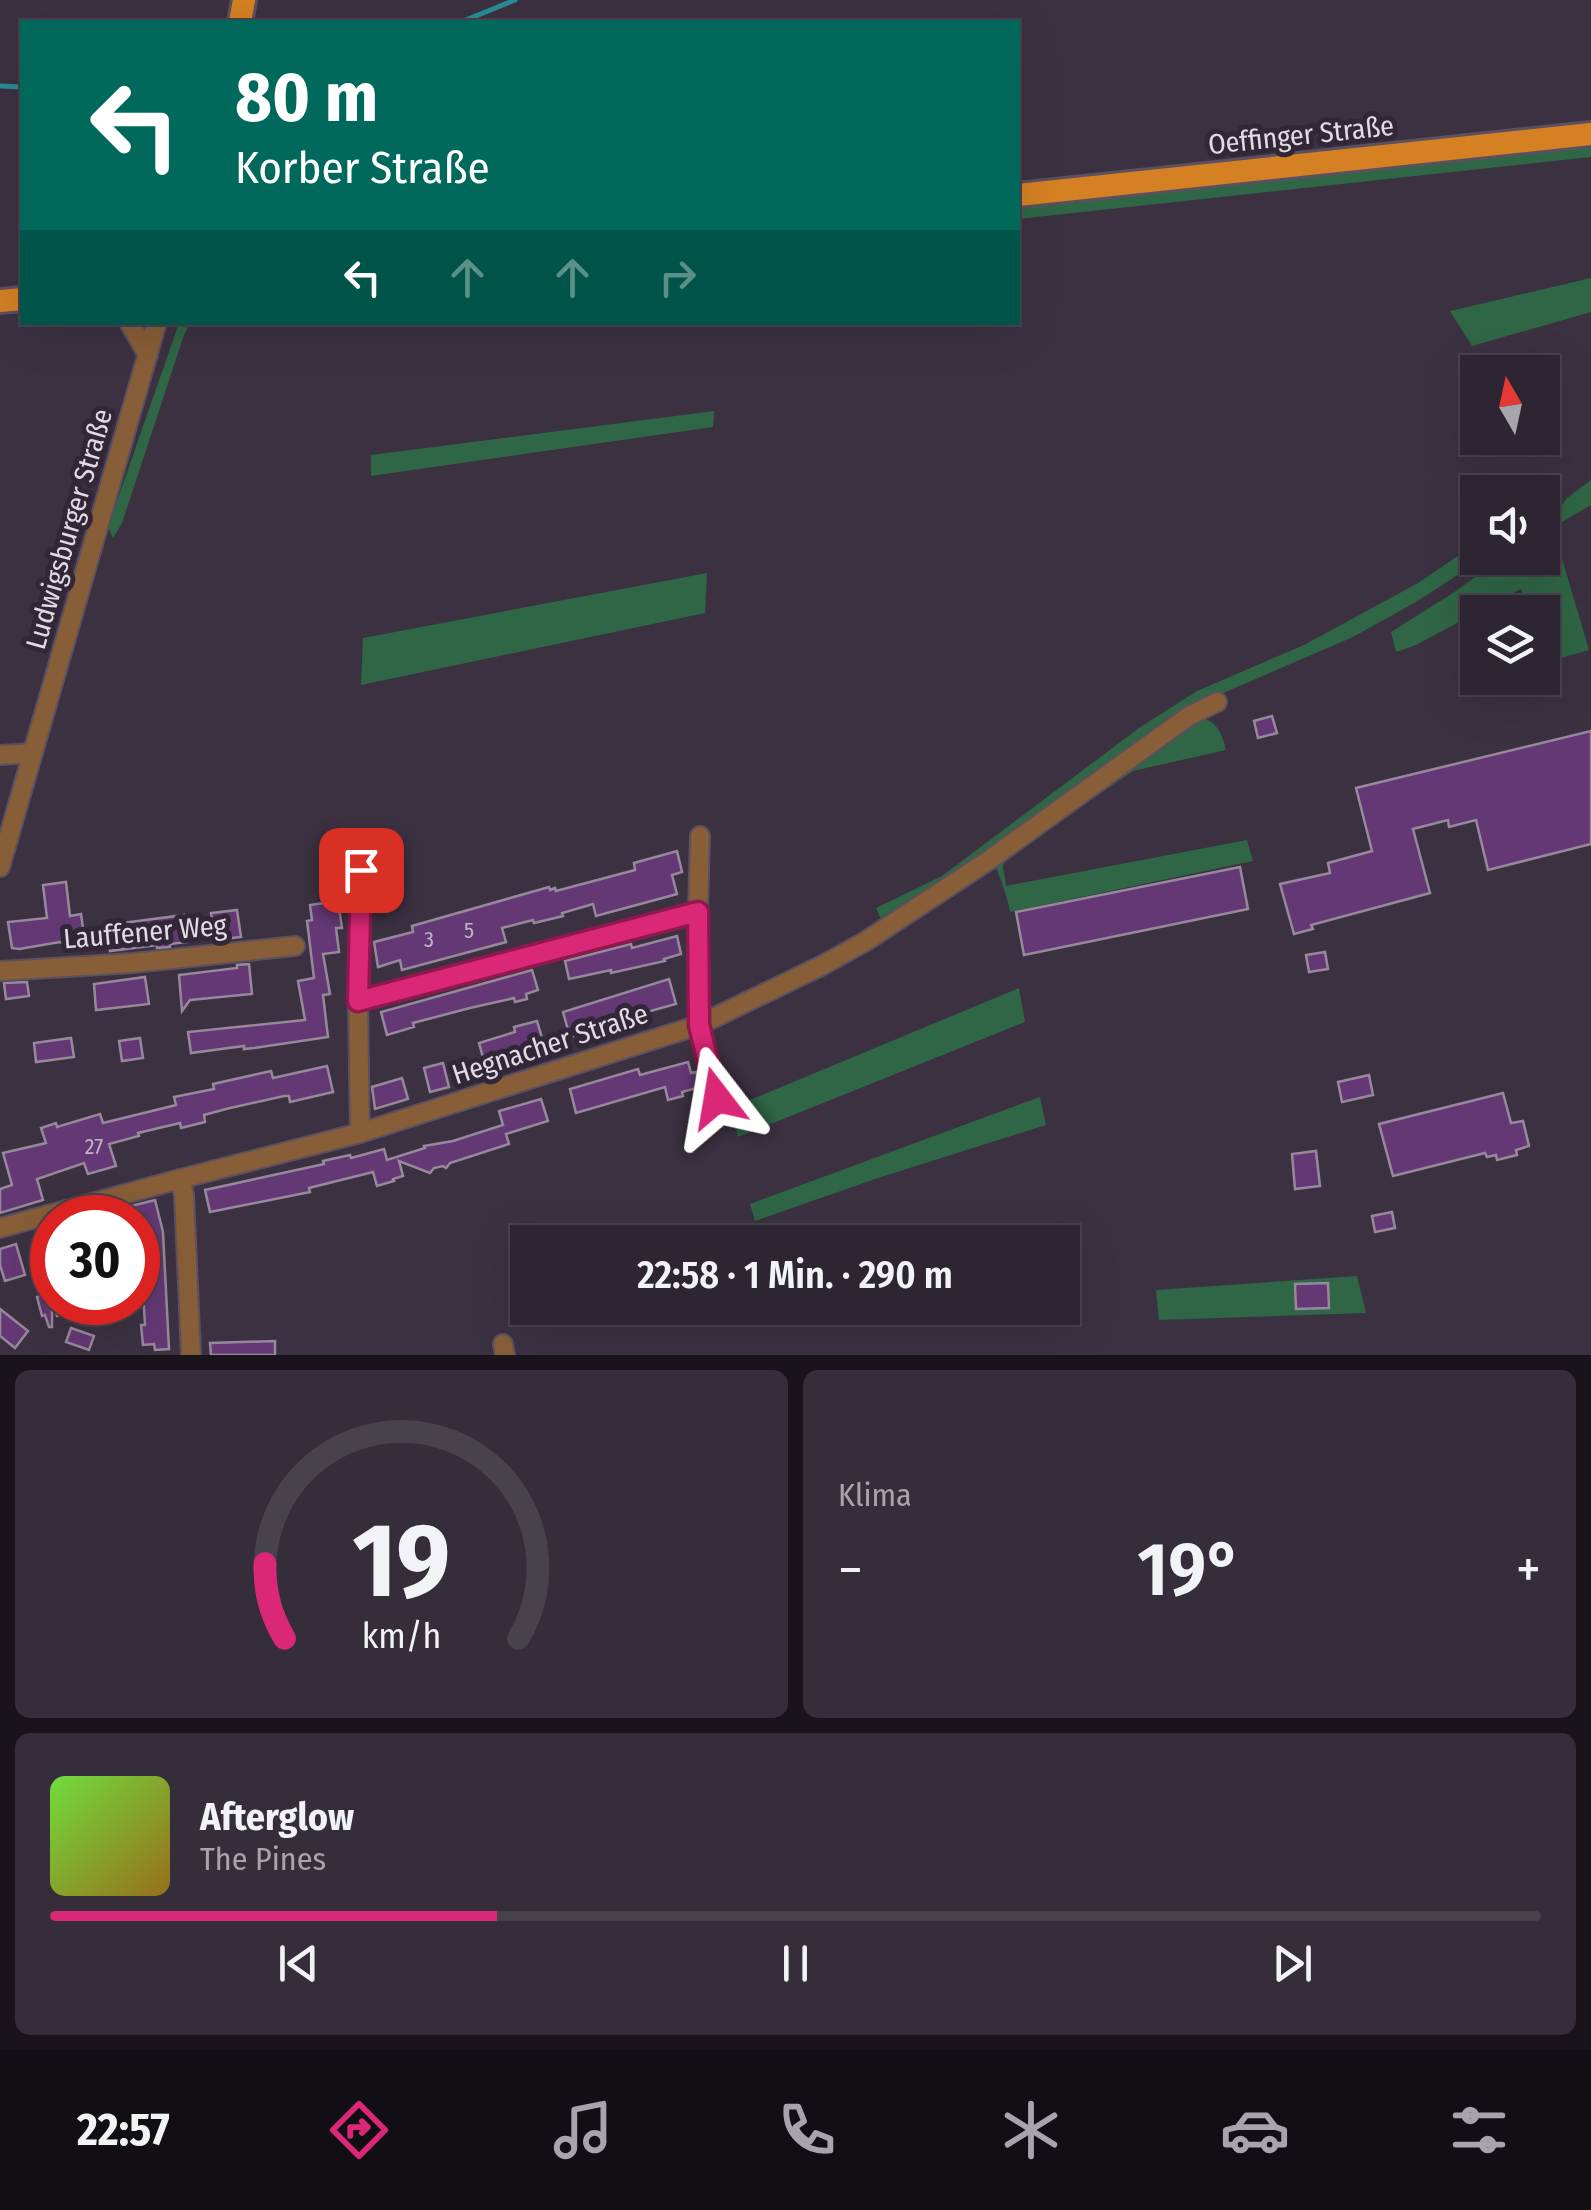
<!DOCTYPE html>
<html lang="de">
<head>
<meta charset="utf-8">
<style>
	:root { --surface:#2d2531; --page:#352d39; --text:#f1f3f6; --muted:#a7a5ab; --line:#48424d; --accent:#db2777 }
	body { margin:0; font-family:"Fira Sans Condensed",sans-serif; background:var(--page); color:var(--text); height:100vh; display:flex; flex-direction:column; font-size:38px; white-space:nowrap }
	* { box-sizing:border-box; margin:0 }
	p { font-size:32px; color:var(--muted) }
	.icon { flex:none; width:55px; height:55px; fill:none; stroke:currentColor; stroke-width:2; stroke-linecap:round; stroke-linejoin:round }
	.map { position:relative; height:1355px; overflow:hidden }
	.details { display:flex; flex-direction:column; gap:15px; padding:15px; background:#19141b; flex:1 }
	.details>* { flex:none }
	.top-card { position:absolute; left:20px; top:20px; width:1000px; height:305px; border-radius:0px; box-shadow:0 10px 40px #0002,0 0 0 2px var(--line); background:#00695c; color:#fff; overflow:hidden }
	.needle { width:65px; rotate:351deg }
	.fabs { position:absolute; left:1460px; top:355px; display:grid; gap:20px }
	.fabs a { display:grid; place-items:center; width:100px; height:100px; border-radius:0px; background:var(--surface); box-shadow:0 10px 40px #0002,0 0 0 2px var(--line); font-size:50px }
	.speed { position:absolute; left:30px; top:1195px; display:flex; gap:20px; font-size:50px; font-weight:700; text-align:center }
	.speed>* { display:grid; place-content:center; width:130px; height:130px; border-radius:50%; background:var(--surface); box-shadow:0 10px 40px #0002,0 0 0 2px var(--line); line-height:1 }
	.speed .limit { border:15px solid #d22; background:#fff; color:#111 }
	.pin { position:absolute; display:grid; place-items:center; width:85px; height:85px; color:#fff; margin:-42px; border-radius:20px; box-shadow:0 5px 15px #0006 }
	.me { position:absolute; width:110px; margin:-55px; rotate:346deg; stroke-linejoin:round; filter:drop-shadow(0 0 8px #0008) }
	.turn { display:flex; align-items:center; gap:35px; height:210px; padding:0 50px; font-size:45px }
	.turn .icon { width:130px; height:130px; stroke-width:2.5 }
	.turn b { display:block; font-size:70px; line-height:85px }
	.lanes { display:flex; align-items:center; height:95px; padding:0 50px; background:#0003; justify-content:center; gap:50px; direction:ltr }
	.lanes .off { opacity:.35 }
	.big { font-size:75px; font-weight:600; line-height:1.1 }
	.details .tile { flex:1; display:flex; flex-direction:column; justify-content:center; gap:15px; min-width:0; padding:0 35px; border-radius:15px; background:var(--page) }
	.details .dial { align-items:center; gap:0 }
	.dial svg { height:260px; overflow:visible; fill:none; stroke:var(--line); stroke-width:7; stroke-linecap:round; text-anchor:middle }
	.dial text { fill:var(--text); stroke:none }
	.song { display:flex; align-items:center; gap:30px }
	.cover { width:120px; height:120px; border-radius:15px; background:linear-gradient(135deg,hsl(100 70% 55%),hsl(40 70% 35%)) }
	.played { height:10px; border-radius:5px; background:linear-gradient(90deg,var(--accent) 30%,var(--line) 30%) }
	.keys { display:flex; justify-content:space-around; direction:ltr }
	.heat { display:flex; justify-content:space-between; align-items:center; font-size:55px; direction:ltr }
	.details .tiles { flex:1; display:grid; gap:15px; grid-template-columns:1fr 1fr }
	.tile:last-child { grid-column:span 2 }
	.trip { position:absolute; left:510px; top:1225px; width:570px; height:100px; border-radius:0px; background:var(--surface); box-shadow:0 10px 40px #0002,0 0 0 2px var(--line); font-weight:600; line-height:100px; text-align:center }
	.tab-bar { display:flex; height:160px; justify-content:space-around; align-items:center; background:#120f14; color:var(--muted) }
	.tab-bar .icon { width:70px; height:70px }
	.tab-bar .current { color:var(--accent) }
	.tab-bar b { font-size:45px; color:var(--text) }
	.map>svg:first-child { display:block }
	.green { fill:#2f6645 }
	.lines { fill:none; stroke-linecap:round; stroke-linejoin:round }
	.stream { stroke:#2b8b94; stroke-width:5 }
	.building { fill:#643875; stroke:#96899b; stroke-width:2.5 }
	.minor-casing { stroke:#5a505f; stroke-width:22 }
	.major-casing { stroke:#5a505f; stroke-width:28 }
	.minor { stroke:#875e37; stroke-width:18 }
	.major { stroke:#d58123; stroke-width:22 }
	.route-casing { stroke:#8e194d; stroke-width:25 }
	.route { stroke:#db2777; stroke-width:18 }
	.labels { text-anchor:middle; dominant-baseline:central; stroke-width:10; stroke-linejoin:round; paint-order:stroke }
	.number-label { font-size:22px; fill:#c2b2c9 }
	.street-label { font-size:28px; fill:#e2dbe5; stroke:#322737 }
</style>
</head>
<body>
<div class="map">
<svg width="1591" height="1355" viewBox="0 0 1591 1355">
	<rect width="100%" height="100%" fill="#3c3141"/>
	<g class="green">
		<path d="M 1591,141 L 1591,157 L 1018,219 L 1018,203 Z"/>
		<path d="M 1591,278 L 1591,312 L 1472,346 L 1450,311 Z"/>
		<path d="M 179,323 L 190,323 L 184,335 L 122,523 L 113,538 L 108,527 Z"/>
		<path d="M 714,411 L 713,427 L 371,476 L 371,455 Z"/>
		<path d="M 1591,480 L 1591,505 L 1560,523 L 1557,513 L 1567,498 Z"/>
		<path d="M 1543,533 L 1555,535 L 1589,650 L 1543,663 L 1542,612 L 1528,612 L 1521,589 L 1416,645 L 1396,652 L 1391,632 L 1453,593 L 1502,558 L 1542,558 Z"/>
		<path d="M 1477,543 L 1478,558 L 1484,558 L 1416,602 L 1353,637 L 1193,706 L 918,903 L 908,902 L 909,909 L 884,926 L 876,908 L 942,876 L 1139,728 L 1197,691 L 1304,645 L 1418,583 Z"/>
		<path d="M 707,573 L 705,613 L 361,685 L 363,638 Z"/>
		<path d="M 1202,718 C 1218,722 1223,736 1226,750 L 1133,771 L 1008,856 L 1003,866 L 1006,886 L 1247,840 L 1253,861 L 1010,912 C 1007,894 1001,881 995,864 L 1125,767 Z"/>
		<path d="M 1019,988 L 1025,1022 L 738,1137 L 731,1108 Z"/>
		<path d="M 1040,1097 L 1046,1125 L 878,1178 L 755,1221 L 750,1204 Z"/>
		<path d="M 1357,1276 L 1366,1313 L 1159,1320 L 1156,1290 Z"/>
	</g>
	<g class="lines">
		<g class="stream">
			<path d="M 461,22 L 515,0"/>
			<path d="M 0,86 L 22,87"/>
		</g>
	</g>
	<g class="building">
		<path d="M 1272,716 L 1277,733 L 1258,738 L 1254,721 Z"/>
		<path d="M 1591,731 L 1591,844 L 1488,870 L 1476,820 L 1449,827 L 1448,820 L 1413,829 L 1430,893 L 1311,925 L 1313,929 L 1294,934 L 1280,884 L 1330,873 L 1328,863 L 1372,851 L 1356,788 Z"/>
		<path d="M 677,851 L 682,872 L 672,875 L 677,894 L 596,916 L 593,904 L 562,913 L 563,916 L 534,923 L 533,920 L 502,928 L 506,942 L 402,970 L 400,960 L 378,967 L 374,942 L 413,932 L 412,926 L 549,887 L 550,890 L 555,888 L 556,891 L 635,870 L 634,863 Z"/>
		<path d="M 1240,867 L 1248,909 L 1024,955 L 1016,912 Z"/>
		<path d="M 66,882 L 70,916 L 81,914 L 85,942 L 66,945 L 60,942 L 19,949 L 12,948 L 8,922 L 47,918 L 43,885 Z"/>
		<path d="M 338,901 L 342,928 L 336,928 L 339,952 L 323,954 L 330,994 L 323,995 L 328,1037 L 254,1048 L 244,1049 L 244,1046 L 191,1053 L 188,1032 L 305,1020 L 298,981 L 314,978 L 307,921 L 312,920 L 310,905 Z"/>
		<path d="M 237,910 L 241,937 L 214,940 L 211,913 Z"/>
		<path d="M 184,915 L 187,942 L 170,944 L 170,947 L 157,948 L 157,945 L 110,951 L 107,925 Z"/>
		<path d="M 677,936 L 681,954 L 664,959 L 665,961 L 611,973 L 611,970 L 569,979 L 565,961 L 631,944 L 632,948 Z"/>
		<path d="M 1325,952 L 1328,969 L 1309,972 L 1306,955 Z"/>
		<path d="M 249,964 L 252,994 L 190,1000 L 182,1011 L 179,975 L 237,968 L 237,965 Z"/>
		<path d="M 532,970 L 538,990 L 526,994 L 527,999 L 515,1002 L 514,998 L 470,1008 L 413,1023 L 414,1027 L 387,1035 L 381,1012 Z"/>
		<path d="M 145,977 L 149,1004 L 96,1010 L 94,984 Z"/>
		<path d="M 669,979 L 676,1004 L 596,1026 L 597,1029 L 570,1037 L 563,1012 Z"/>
		<path d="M 27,982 L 29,996 L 6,999 L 4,983 Z"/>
		<path d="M 537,1021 L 543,1041 L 532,1044 L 533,1047 L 506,1054 L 508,1062 L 486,1068 L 479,1043 L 515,1032 L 514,1027 Z"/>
		<path d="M 71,1038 L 74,1057 L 36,1062 L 34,1043 Z"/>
		<path d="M 140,1038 L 143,1058 L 122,1061 L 119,1041 Z"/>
		<path d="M 688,1062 L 691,1073 L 696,1072 L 701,1087 L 682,1092 L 683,1096 L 668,1100 L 665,1087 L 576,1113 L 570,1089 L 638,1069 L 640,1075 Z"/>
		<path d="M 443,1063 L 449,1087 L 430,1092 L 424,1068 Z"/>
		<path d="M 327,1066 L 333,1092 L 290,1102 L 289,1096 L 284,1096 L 230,1108 L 204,1115 L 205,1122 L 181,1128 L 180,1123 L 138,1133 L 139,1136 L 109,1144 L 116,1166 L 88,1174 L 84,1163 L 37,1179 L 43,1200 L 0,1213 L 0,1189 L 12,1185 L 3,1153 L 46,1143 L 41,1128 L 56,1123 L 57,1127 L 100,1114 L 103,1123 L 176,1105 L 174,1097 L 214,1089 L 213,1084 L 271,1071 L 273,1078 Z"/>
		<path d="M 1369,1075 L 1373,1095 L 1342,1102 L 1338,1082 Z"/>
		<path d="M 402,1078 L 408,1099 L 375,1109 L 372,1087 Z"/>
		<path d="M 1503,1093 L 1511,1123 L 1523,1121 L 1529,1146 L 1516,1150 L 1517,1155 L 1497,1160 L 1496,1155 L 1487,1157 L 1485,1153 L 1393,1176 L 1379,1124 Z"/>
		<path d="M 541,1099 L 548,1121 L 506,1134 L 509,1144 L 450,1163 L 446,1168 L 443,1166 L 434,1168 L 430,1173 L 399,1161 L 403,1176 L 393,1179 L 394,1181 L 377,1186 L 373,1172 L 309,1188 L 310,1192 L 210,1212 L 205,1190 L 324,1164 L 323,1161 L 350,1155 L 351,1158 L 384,1149 L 387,1160 L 425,1148 L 424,1146 L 453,1141 L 503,1125 L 499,1111 Z"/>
		<path d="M 1316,1151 L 1320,1186 L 1295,1189 L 1292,1154 Z"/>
		<path d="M 155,1200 L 163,1232 L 169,1349 L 155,1350 L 154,1344 L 143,1345 L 141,1325 L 145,1325 L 142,1275 L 138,1275 L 138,1218 L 99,1218 L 99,1214 Z"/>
		<path d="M 1392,1212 L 1395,1228 L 1375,1232 L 1372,1216 Z"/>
		<path d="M 16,1244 L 25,1275 L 5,1281 L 0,1265 L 0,1249 Z"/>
		<path d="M 52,1283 L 52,1327 L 49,1327 L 45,1315 L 42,1316 L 37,1297 L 40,1296 L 38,1287 Z"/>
		<path d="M 1328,1283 L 1329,1308 L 1296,1309 L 1295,1284 Z"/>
		<path d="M 54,1302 L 92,1302 L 92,1307 L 57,1316 Z"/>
		<path d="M 0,1309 L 28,1331 L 15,1348 L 0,1336 Z"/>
		<path d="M 71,1328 L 94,1336 L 89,1350 L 66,1342 Z"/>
		<path d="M 275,1341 L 275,1355 L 211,1355 L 210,1343 Z"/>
	</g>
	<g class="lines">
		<defs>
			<g id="minor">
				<path d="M 129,322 L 148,355"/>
				<path d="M 0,755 L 33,753"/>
				<path d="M 700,836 L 698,912 L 699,1025 L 717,1098"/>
				<path d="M 0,867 L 157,322"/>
				<path d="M 0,971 L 133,963 L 295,946"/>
				<path d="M 358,1001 L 361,870"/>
				<path d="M 360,1133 L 358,1001 L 698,912"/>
				<path d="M 180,1179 L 184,1195 L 191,1355"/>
				<path d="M 0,1228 L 180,1179 L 360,1133 L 699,1025 L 823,965 L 866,941 L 989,860 L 1189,716 L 1217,702"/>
				<path d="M 503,1344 L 505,1355"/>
			</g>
			<g id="major">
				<path d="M 240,22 L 244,0"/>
				<path d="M 1018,195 L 1591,134"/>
				<path d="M 0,301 L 22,299"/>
			</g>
		</defs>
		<use href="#minor" class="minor-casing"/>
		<use href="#major" class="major-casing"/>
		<use href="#minor" class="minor"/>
		<use href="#major" class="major"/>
	</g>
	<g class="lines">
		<defs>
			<path id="route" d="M 361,870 L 358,1001 L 698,912 L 699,1025 L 717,1098"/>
		</defs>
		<use href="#route" class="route-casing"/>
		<use href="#route" class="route"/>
	</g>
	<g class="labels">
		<g class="number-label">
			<text x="469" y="930">5</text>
			<text x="429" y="939">3</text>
			<text x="94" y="1146">27</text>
		</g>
		<g class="street-label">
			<text transform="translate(1301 135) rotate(-6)">Oeffinger Straße</text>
			<text transform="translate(69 529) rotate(-74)">Ludwigsburger Straße</text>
			<text transform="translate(145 932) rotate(-5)">Lauffener Weg</text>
			<text transform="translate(550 1044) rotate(-18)">Hegnacher Straße</text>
		</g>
	</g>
</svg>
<div class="fabs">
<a><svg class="needle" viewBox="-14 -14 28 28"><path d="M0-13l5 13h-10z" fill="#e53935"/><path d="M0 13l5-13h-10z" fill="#a7a5ab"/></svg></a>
<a><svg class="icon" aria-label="sound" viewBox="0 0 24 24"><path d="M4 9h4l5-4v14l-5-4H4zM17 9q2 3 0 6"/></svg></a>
<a><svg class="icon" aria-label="layers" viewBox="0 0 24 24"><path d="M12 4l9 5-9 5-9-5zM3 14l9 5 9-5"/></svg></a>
</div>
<div class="speed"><div class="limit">30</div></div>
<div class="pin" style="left:361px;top:870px;background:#d93025"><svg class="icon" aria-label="arrive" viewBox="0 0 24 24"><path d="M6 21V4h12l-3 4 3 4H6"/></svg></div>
<svg class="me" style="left:717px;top:1098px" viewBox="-20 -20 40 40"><path d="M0-17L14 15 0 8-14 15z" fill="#db2777" stroke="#fff" stroke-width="4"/></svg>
<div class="trip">22:58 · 1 Min. · 290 m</div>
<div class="top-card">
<div class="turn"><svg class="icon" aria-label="left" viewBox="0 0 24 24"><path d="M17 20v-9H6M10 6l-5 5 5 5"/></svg><div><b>80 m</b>Korber Straße</div></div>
<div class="lanes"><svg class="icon" aria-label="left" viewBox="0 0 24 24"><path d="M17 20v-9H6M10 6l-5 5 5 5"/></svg><svg class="icon off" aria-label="ahead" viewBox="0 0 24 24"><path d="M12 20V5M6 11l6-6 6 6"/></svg><svg class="icon off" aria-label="ahead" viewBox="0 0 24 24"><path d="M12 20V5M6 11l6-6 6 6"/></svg><svg class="icon off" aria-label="right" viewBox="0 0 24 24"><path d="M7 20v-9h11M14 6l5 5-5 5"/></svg></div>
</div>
</div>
<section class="details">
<div class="tiles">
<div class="tile dial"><svg viewBox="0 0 100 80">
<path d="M14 69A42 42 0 1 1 86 69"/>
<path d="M14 69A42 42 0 0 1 8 46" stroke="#db2777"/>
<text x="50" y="56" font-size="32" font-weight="700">19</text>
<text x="50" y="72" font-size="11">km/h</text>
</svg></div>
<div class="tile"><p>Klima</p>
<div class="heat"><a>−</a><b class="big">19°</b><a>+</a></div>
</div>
<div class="tile">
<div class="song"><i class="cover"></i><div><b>Afterglow</b><p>The Pines</p></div></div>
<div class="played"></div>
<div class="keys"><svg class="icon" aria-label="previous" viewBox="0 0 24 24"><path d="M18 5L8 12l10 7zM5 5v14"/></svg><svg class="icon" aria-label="pause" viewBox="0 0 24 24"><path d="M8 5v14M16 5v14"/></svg><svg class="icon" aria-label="next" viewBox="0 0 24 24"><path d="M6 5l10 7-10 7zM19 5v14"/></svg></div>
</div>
</div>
</section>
<nav class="tab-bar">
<b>22:57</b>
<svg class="icon current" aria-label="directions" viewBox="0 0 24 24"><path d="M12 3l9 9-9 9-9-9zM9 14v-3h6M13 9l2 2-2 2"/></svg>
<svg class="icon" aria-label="music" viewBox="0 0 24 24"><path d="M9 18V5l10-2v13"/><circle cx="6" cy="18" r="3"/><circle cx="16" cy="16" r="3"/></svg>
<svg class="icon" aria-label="phone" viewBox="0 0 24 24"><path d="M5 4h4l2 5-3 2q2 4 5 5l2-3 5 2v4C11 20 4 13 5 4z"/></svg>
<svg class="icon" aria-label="climate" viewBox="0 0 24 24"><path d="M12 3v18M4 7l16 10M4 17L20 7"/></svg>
<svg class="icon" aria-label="car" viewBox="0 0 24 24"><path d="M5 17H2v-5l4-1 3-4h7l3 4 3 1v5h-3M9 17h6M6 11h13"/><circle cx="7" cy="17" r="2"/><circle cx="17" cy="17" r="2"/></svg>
<svg class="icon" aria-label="filters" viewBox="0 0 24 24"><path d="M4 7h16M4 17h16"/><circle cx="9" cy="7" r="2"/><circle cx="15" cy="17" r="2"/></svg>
</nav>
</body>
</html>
